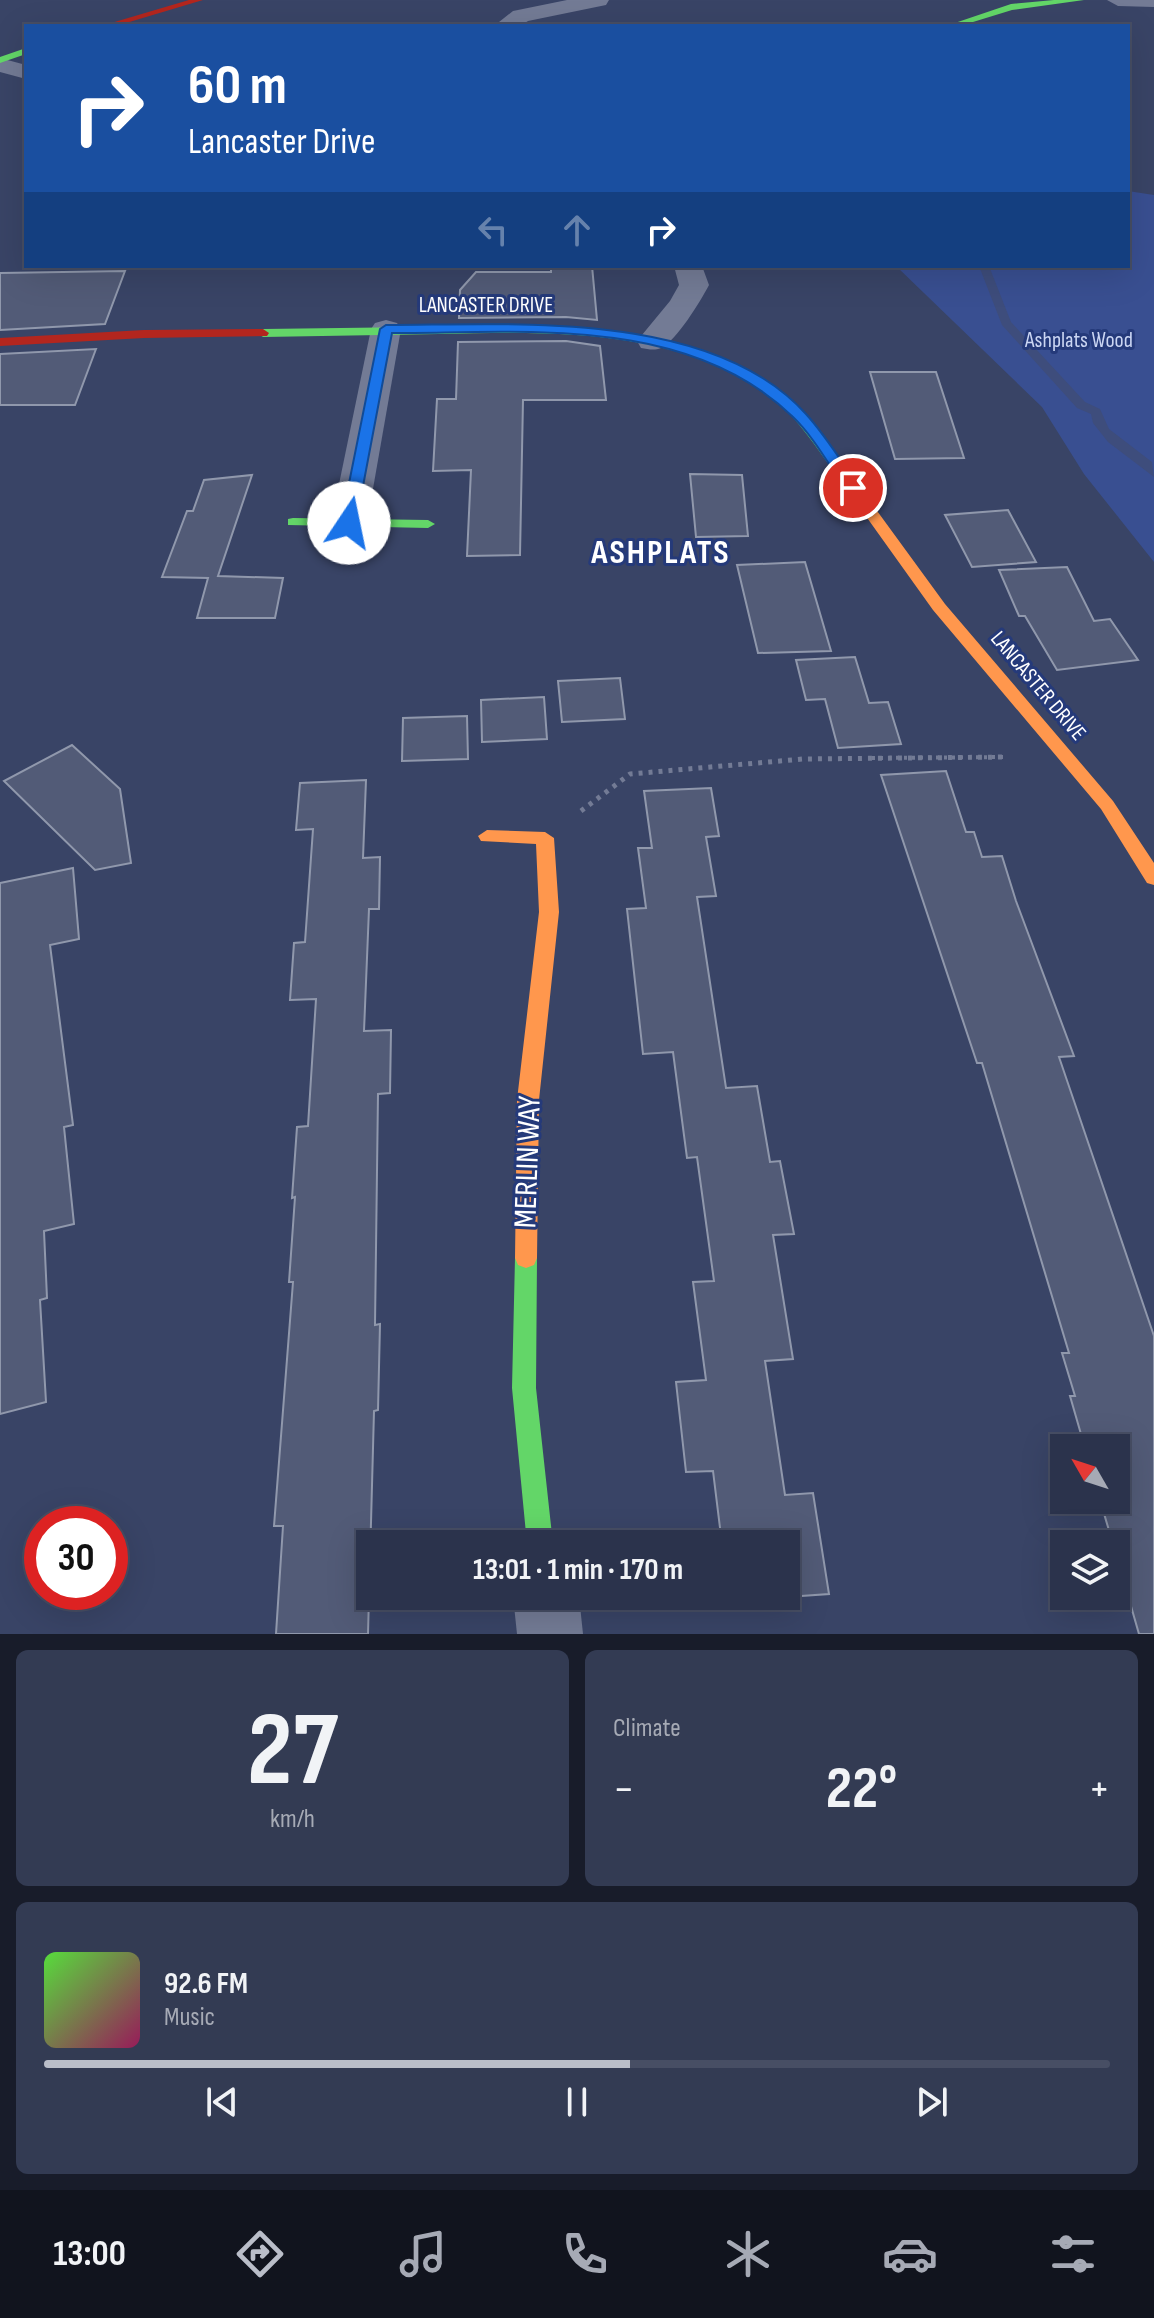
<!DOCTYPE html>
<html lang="en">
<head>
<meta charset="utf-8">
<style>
	:root { --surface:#2b334c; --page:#333b53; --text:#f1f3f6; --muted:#a6aab5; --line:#474e64; --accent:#babec9 }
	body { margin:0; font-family:"Sofia Sans Condensed",sans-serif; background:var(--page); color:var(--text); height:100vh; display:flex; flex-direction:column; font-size:30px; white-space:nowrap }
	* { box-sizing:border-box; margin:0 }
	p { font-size:26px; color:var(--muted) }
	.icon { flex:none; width:44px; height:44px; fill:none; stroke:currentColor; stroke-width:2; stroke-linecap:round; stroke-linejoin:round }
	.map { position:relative; height:1634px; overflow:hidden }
	.drawer { display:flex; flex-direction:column; gap:16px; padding:16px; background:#181c2a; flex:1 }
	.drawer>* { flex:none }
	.guide { position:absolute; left:24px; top:24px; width:1106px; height:244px; border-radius:0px; box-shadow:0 8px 32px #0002,0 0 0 2px var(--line); background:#1a4fa0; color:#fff; overflow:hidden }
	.needle { width:52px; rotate:309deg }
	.buttons { position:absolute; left:1050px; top:1434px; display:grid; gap:16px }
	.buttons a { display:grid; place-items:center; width:80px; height:80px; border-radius:0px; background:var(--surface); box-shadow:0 8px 32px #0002,0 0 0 2px var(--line); font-size:40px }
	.speed { position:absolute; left:24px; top:1506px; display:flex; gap:16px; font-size:40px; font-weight:700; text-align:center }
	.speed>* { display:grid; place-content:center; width:104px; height:104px; border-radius:50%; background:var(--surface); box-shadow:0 8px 32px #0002,0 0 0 2px var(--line); line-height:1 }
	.speed .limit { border:12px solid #d22; background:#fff; color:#111 }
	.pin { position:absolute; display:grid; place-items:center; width:68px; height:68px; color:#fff; margin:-34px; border:4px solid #fff; border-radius:50%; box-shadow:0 2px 8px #0007 }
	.me { position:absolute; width:88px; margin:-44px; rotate:11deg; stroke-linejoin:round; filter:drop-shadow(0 0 6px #0008) }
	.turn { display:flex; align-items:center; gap:28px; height:168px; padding:0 32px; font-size:36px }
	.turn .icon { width:104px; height:104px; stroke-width:2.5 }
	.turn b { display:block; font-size:56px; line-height:68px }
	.lanes { display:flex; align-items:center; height:76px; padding:0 32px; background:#0003; justify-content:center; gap:40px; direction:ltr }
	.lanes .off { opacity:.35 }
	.big { font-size:60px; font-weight:700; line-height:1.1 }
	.drawer .widget { flex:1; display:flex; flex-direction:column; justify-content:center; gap:12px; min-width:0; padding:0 28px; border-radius:12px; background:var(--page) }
	.drawer .dial { align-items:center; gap:0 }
	.dial b { font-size:104px; line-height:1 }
	.song { display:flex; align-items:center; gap:24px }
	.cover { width:96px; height:96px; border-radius:12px; background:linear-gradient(135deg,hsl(110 70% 55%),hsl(330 70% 35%)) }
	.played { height:8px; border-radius:4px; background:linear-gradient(90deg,var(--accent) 55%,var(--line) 55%) }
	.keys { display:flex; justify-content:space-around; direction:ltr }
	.heat { display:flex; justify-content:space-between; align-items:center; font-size:44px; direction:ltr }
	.drawer .tiles { flex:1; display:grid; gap:16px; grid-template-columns:1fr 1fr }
	.widget:last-child { grid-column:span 2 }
	.trip { position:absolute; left:356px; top:1530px; width:444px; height:80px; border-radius:0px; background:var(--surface); box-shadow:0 8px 32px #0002,0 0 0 2px var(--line); font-weight:700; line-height:80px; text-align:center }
	.tabs { display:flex; height:128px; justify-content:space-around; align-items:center; background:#11141e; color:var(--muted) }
	.tabs .icon { width:56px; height:56px }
	.tabs .active { color:var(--accent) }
	.tabs b { font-size:36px; color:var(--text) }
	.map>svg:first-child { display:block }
	.green { fill:#394f91 }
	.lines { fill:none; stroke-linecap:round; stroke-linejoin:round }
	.stream { fill:#3e4d7c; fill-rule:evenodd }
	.building { fill:#525b77; stroke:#9098ac; stroke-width:2 }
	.path-far1 { stroke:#737b95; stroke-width:4; stroke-dasharray:3 5; stroke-linecap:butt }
	.path { stroke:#737b95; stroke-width:5; stroke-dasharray:4 6; stroke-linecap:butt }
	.street { fill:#737b95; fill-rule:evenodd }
	.fast { fill:#63d668; fill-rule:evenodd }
	.slow { fill:#ff974d; fill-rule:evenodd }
	.jam { fill:#b3261e; fill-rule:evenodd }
	.route { fill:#1a73e8; stroke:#114b97; stroke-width:2 }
	.labels { text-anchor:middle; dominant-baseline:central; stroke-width:6; stroke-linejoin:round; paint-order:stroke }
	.far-street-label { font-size:22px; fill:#fff; stroke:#253a7a }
	.far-park-label { font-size:22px; fill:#cbd6f3; stroke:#253a7a }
	.near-street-label { font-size:32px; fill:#fff; stroke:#253a7a }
	.district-label { font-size:34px; font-weight:bold; letter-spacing:2px; fill:#fff; stroke:#253a7a }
</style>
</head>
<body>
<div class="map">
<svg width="1154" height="1634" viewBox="0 0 1154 1634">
	<rect width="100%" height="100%" fill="#394466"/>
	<path class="green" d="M 1128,191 L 1154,195 L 1154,562 L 1084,474 L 1042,407 L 896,266 L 1128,266 Z"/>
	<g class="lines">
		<path class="stream" d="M 979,266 L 989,266 L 1011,322 L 1085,402 L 1100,409 L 1109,429 L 1152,462 L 1154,477 L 1108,442 L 1093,423 L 1091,414 L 1077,408 L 1002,325 Z"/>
	</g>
	<g class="building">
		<path d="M 551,266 L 592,266 L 597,320 L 566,317 L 459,318 L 460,290 L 476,272 L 551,272 Z"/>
		<path d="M 125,271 L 105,324 L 0,330 L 0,273 Z"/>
		<path d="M 566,341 L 600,346 L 606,400 L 523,400 L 520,555 L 467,556 L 471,470 L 433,471 L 437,399 L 456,399 L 458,342 Z"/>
		<path d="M 96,349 L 75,405 L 0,405 L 0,354 Z"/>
		<path d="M 870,372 L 936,372 L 964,458 L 895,459 Z"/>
		<path d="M 690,474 L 742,475 L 748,536 L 696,537 Z"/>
		<path d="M 252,475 L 218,576 L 283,578 L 275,618 L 197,618 L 208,578 L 162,577 L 187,511 L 193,511 L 204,480 Z"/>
		<path d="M 1008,510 L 1036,562 L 972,567 L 945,515 Z"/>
		<path d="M 805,562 L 831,651 L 758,653 L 737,565 Z"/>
		<path d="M 1067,567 L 1094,621 L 1110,619 L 1138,660 L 1057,670 L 1025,616 L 1019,616 L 999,570 Z"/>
		<path d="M 855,657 L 869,703 L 888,702 L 901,744 L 838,748 L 825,699 L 806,700 L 796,660 Z"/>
		<path d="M 620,678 L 625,719 L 562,722 L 558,681 Z"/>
		<path d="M 544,697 L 547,739 L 482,742 L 481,700 Z"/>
		<path d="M 467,716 L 468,759 L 402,761 L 403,718 Z"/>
		<path d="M 72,745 L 120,789 L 131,863 L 95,870 L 4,781 Z"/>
		<path d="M 946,771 L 966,832 L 974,832 L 982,857 L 1002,856 L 1016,901 L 1074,1056 L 1059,1057 L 1154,1336 L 1154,1634 L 1139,1634 L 1116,1554 L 1116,1544 L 1113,1544 L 1100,1500 L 1116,1500 L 1116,1448 L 1085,1448 L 1070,1396 L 1075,1396 L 1062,1353 L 1069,1353 L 982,1063 L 977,1063 L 881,775 Z"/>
		<path d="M 366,780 L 363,858 L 380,857 L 379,909 L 369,909 L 364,1031 L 391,1030 L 390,1093 L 378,1094 L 375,1325 L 380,1324 L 378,1410 L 374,1411 L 368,1634 L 276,1634 L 283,1526 L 274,1526 L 293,1282 L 289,1282 L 295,1197 L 292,1198 L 297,1127 L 308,1126 L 316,999 L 290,1000 L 294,943 L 305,942 L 313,829 L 296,830 L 300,783 Z"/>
		<path d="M 711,788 L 719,836 L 706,837 L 716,896 L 697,897 L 726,1088 L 757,1086 L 770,1162 L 780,1161 L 794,1234 L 773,1235 L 793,1359 L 765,1361 L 785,1495 L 813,1493 L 829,1594 L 729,1601 L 728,1596 L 786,1596 L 786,1544 L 722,1544 L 713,1471 L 686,1472 L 676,1382 L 706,1380 L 693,1282 L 714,1281 L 697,1157 L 687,1158 L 673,1052 L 643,1054 L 627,909 L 646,908 L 638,848 L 652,848 L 644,791 Z"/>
		<path d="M 73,868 L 79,939 L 50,945 L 73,1125 L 64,1127 L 74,1224 L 44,1231 L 47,1298 L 40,1300 L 46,1402 L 0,1414 L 0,883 Z"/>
	</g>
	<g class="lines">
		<path class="path-far1" d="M 872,758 L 1006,757"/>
		<path class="path" d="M 581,811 L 630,774 L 803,759 L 1006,757"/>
		<g class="street">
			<path d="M 567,0 L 609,0 L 606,5 L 528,21 L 520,26 L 494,26 L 513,11 Z"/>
			<path d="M 1107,0 L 1154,0 L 1154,7 L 1118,6 Z"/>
			<path d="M 0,58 L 26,65 L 26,79 L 0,72 Z"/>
			<path d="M 674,266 L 702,266 L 709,285 C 700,302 677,340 661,348 C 654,351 648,349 641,348 L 637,341 L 670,301 L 679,285 Z"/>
			<path d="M 386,320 L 397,323 L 401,329 L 367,523 L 362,531 L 349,534 L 336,531 L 331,523 L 371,329 L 375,323 Z"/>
			<path d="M 513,1596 L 579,1596 L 583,1634 L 517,1634 Z"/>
		</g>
		<g class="fast">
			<path d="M 1054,0 L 1084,0 L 1012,10 L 960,26 L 946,26 L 1011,4 Z"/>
			<path d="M 26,48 L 26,54 L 0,63 L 0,57 Z"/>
			<path d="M 494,326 C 591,326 703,329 783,394 C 805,412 822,436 839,459 L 832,463 L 827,462 C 810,438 792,412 767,394 C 672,327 550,332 439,334 C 380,335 322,336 263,337 L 257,333 L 263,329 Z"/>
			<path d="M 293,518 L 428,520 L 435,524 L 428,528 L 288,525 L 288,519 Z"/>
			<path d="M 526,1248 L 534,1251 L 537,1258 L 536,1388 L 553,1544 L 527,1544 L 512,1388 L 515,1258 L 518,1251 Z"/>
		</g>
		<g class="slow">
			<path d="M 832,455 L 837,456 L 945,604 L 1113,801 L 1154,863 L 1154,885 L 1147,883 L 1101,809 L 933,610 L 825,459 Z"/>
			<path d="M 487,830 L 545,832 L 554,838 L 559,912 L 539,1100 L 537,1258 L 534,1265 L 526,1268 L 518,1265 L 515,1258 L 517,1100 L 539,912 L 536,844 L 481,841 L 478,836 Z"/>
		</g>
		<g class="jam">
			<path d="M 189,0 L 203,0 L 116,26 L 101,26 Z"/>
			<path d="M 263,329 L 269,333 L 267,336 L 144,338 L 0,346 L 0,338 L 144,330 Z"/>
		</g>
	</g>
	<path class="route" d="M 386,325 C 514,325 711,309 806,414 C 826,436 843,464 860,488 L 858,491 L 847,491 C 830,467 814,437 793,417 C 688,315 526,333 392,333 L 356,523 L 349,527 L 343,526 L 341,523 L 380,329 Z"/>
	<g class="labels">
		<g class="far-street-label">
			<text x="486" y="305">LANCASTER DRIVE</text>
			<text transform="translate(1038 686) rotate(50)">LANCASTER DRIVE</text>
		</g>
		<g class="far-park-label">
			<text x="1079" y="340">Ashplats Wood</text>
		</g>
		<g class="near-street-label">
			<text transform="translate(528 1162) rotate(-88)">MERLIN WAY</text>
		</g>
		<g class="district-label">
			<text x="661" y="552">ASHPLATS</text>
		</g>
	</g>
</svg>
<div class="buttons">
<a><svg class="needle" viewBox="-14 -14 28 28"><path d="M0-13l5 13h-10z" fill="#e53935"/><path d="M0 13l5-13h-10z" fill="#a6aab5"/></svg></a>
<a><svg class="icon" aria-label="layers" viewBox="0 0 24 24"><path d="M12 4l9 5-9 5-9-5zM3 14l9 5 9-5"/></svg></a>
</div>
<div class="speed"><div class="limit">30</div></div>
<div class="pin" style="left:853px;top:488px;background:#d93025"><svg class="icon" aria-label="arrive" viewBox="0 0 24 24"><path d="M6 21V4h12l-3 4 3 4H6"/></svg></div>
<svg class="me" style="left:349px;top:523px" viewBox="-20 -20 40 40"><circle r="19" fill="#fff"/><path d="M0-13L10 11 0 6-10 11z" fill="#1a73e8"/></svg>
<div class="trip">13:01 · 1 min · 170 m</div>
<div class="guide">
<div class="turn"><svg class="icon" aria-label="right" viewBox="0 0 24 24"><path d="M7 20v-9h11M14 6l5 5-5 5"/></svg><div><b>60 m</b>Lancaster Drive</div></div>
<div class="lanes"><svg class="icon off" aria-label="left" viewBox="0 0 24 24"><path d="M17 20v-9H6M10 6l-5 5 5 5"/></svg><svg class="icon off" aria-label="ahead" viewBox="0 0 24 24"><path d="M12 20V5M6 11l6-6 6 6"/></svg><svg class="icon" aria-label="right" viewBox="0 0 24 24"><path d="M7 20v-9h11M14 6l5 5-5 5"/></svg></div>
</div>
</div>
<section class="drawer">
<div class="tiles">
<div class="widget dial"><b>27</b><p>km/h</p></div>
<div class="widget"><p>Climate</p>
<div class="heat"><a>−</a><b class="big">22°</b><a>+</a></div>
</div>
<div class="widget">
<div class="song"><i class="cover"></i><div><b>92.6 FM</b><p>Music</p></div></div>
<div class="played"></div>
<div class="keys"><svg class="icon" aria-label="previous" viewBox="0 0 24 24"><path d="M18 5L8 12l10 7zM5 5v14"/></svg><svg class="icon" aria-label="pause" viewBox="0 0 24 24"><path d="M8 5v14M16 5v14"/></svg><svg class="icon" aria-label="next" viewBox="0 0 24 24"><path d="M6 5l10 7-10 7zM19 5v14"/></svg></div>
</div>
</div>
</section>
<nav class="tabs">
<b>13:00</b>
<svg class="icon active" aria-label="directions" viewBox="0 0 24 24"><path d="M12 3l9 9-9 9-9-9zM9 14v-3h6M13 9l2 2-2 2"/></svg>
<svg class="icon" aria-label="music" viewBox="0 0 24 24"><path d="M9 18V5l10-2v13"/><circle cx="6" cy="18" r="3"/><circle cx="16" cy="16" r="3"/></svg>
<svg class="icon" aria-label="phone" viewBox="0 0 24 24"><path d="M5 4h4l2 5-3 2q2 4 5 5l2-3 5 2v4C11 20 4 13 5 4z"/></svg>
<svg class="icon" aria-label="climate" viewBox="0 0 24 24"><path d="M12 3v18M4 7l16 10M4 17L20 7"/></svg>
<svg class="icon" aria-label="car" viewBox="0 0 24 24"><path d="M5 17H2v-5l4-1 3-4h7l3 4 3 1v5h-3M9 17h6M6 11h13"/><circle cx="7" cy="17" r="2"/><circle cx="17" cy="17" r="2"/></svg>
<svg class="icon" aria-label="filters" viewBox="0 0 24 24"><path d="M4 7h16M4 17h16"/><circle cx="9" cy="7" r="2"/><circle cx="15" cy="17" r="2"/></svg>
</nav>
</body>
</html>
